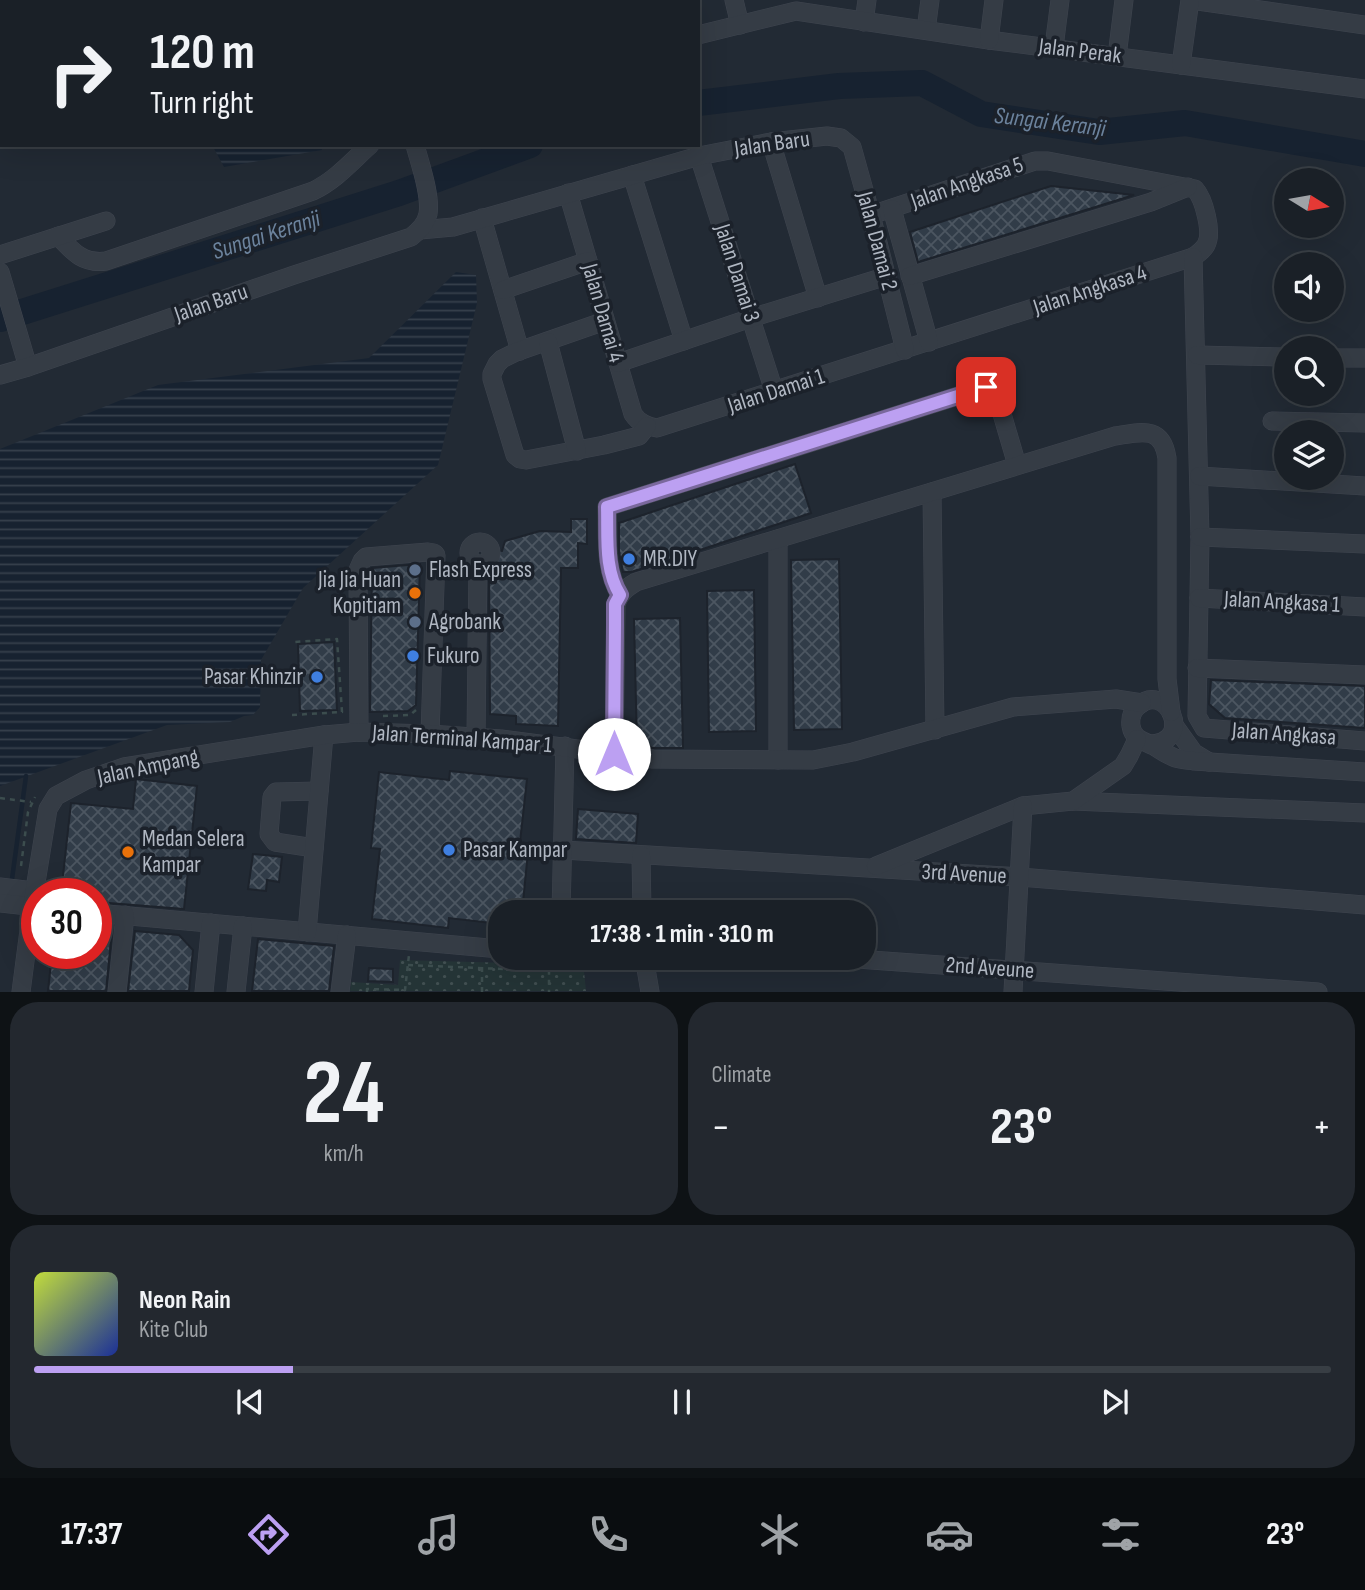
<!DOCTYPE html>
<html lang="en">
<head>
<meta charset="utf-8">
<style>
	:root { --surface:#1a2027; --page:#23282f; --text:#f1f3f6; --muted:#9fa3a7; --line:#383e44; --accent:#bca0f2 }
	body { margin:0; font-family:"Sofia Sans Condensed",sans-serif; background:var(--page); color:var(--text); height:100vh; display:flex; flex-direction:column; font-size:26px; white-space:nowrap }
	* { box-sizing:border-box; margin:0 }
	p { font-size:23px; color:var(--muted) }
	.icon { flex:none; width:38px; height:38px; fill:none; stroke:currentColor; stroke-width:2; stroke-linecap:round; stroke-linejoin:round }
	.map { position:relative; height:992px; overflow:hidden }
	.panel { display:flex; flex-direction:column; gap:10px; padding:10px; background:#0e1215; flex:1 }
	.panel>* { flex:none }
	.guide { position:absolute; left:0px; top:0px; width:700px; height:147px; box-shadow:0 7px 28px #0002,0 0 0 2px var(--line); background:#1a2027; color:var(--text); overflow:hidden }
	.needle { width:46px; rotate:101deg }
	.tools { position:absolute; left:1274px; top:168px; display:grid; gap:14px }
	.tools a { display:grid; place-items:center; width:70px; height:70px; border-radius:50%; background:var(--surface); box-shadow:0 7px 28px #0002,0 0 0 2px var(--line); font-size:35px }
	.speed { position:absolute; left:21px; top:878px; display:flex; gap:14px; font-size:35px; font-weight:700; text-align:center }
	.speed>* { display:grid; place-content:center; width:91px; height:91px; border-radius:50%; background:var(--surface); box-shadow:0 7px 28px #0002,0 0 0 2px var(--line); line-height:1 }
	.speed .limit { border:10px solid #d22; background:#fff; color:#111 }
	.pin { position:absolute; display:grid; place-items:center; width:60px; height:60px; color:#fff; margin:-30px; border-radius:14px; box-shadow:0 4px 10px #0006 }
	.me { position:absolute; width:77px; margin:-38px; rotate:0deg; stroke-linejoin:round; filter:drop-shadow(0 0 5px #0008) }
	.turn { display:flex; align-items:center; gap:24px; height:147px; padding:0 35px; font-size:32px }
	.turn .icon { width:91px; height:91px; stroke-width:2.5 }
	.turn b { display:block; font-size:49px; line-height:60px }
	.big { font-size:52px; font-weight:700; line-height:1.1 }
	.panel .card { flex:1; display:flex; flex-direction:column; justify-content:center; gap:10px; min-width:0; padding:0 24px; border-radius:28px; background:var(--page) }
	.panel .dial { align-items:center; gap:0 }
	.dial b { font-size:91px; line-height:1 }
	.song { display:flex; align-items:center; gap:21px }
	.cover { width:84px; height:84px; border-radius:10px; background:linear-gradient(135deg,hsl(70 70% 55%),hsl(230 70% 35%)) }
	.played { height:7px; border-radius:4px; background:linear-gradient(90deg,var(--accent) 20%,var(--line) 20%) }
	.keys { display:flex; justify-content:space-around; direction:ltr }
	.heat { display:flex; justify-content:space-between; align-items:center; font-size:38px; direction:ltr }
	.panel .tiles { flex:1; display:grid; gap:10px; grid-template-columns:1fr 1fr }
	.card:last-child { grid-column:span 2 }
	.trip { position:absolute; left:488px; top:900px; width:388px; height:70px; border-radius:28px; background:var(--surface); box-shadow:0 7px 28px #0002,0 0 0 2px var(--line); font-weight:700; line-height:70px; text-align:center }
	.dock { display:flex; height:112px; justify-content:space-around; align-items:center; background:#0a0d10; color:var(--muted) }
	.dock .icon { width:49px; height:49px }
	.dock .current { color:var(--accent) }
	.dock b { font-size:32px; color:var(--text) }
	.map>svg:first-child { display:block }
	.grass { fill:url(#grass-dots) }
	.water { fill:url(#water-rules) }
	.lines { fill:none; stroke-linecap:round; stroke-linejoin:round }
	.stream { stroke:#172230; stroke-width:4.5 }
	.river { stroke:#172230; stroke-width:26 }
	.building { fill:url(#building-cross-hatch); stroke:#1d232c; stroke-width:2 }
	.minor-casing { stroke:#3f454f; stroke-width:19 }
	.path { stroke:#3c4d4e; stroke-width:2.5; stroke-dasharray:5 5; stroke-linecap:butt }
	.minor { stroke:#353c45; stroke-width:18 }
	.route-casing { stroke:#7a689d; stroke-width:18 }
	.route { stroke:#bca0f2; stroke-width:12 }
	.shop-dot { fill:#3f7fe0; stroke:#1b212a; stroke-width:2.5 }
	.service-dot { fill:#5c6f8a; stroke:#1b212a; stroke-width:2.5 }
	.food-dot { fill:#e8710a; stroke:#1b212a; stroke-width:2.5 }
	.labels { text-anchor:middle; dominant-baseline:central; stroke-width:7; stroke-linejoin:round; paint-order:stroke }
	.street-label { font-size:23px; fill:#b0b7c2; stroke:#1b212a }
	.poi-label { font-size:23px; fill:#b0b7c2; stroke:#1b212a; text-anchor:start }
	.water-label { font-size:24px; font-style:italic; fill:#6c839d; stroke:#1b212a }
</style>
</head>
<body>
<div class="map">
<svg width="1365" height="992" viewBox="0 0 1365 992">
	<defs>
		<pattern id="grass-dots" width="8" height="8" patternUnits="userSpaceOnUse" patternTransform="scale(1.75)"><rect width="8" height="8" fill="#243436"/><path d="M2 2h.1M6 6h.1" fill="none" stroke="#414f51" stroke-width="1.8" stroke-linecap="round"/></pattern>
		<pattern id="water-rules" width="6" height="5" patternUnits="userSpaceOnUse" patternTransform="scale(1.75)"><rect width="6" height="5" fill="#172230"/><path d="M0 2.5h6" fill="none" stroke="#36404c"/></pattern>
		<pattern id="building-cross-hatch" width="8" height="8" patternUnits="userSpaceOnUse" patternTransform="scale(1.75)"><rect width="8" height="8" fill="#313c48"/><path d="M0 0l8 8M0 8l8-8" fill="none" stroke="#4c5661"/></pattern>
	</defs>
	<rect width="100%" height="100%" fill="#222a34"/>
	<path class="grass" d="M 400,960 L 550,964 L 584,971 L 586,991 L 350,991 L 351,982 L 398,985 Z"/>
	<g class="water">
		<path d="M 212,145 L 321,145 L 322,150 L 224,167 Z"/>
		<path d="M 456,272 L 476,275 L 477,303 L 438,465 L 303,588 L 261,660 L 260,707 L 253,715 L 244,716 L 230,722 L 167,725 L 0,786 L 0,449 L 158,385 L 369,358 Z"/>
	</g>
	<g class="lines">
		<path class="stream" d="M 12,879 L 26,776"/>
		<g class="river">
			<path d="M 698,103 L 839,86 L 922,83 L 981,114 L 1099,132 L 1185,123 L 1365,154"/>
			<path d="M 0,319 L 399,193 L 530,145"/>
		</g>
	</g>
	<g class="building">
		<path d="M 1051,186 L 1134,195 L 918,262 L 910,232 Z"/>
		<path d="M 795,464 L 811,513 L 682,556 L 631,572 L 623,572 L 619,552 L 619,523 Z"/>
		<path d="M 571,519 L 587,519 L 587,544 L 578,543 L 578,568 L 561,568 L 558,726 L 516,724 L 516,716 L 490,714 L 489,575 L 493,575 L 494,550 L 502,551 L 505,541 L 540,531 L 571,532 Z"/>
		<path d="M 839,559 L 842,729 L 794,730 L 791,560 Z"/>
		<path d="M 420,564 L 416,705 L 408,711 L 370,712 L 372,568 Z"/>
		<path d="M 754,590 L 756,731 L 709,732 L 707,591 Z"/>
		<path d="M 680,618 L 683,748 L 654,748 L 637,745 L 634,619 Z"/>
		<path d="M 334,642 L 337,710 L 300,711 L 298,644 Z"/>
		<path d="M 1211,680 L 1365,686 L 1365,728 L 1225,718 L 1209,704 Z"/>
		<path d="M 450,771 L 527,779 L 519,851 L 528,852 L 522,912 L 500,912 L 500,924 L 449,918 L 448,928 L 372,919 L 380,849 L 371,848 L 379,772 L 449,780 Z"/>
		<path d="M 136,779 L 197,786 L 184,909 L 96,902 L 96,894 L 61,894 L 71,803 L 133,809 Z"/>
		<path d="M 578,809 L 638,814 L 636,843 L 576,839 Z"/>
		<path d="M 253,854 L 282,857 L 279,882 L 267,880 L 266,891 L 248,889 Z"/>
		<path d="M 96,928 L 112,930 L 106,991 L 48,991 L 52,954 L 96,954 Z"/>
		<path d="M 135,931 L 179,935 L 193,950 L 189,991 L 128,991 Z"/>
		<path d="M 258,939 L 334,946 L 329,991 L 252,991 Z"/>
		<path d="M 369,968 L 393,969 L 393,982 L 368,981 Z"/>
	</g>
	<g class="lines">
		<defs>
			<g id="minor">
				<path d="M 377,0 L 378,2"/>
				<path d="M 473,0 L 473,2"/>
				<path d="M 539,0 L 539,2"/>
				<path d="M 606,0 L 606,2"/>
				<path d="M 676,0 L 676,2"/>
				<path d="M 734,0 L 740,25"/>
				<path d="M 1191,0 L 1365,25"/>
				<path d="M 864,22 L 867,0"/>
				<path d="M 926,30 L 930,0"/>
				<path d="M 698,35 L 796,11 L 989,40 L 1365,89"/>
				<path d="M 989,40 L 994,0"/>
				<path d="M 1054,47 L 1060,0"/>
				<path d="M 1117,56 L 1124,0"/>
				<path d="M 1181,65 L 1190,0"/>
				<path d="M 0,122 L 2,122"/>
				<path d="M 771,142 L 818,298"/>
				<path d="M 699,156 L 774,391"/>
				<path d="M 632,175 L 684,341"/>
				<path d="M 568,193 L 633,414 C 639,423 647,426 657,428 L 1193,257 C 1198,254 1203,250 1206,245 C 1213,233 1204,199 1195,189 L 1048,161 L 1035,161 L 871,215"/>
				<path d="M 892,209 L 929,342"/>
				<path d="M 482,218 L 520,351"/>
				<path d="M 420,230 L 453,227 L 699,156 L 771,142 L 827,136 L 841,138 L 852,147 L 871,215 L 905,350"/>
				<path d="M 58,236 C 73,252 83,264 106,261 L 313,191 C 336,180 352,161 370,145"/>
				<path d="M 0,255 L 106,221"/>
				<path d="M 1193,257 L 1200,537 L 1197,716 L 1204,728 L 1365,741"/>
				<path d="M 0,272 L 28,367"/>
				<path d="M 910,276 L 1151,202 L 1188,187"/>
				<path d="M 503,290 L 588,261"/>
				<path d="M 605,321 L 516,352 L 502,359 L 497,364 L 492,374 L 492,379 L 515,455 L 520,459 L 526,460 L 604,445 L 639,436 L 647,426"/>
				<path d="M 548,342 L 577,451"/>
				<path d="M 1197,355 L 1286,357"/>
				<path d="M 1332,358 L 1365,358"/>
				<path d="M 618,363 L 751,318 L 887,276"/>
				<path d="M 0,375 L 28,367 L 294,275 L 411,237 C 419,231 426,224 428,214 C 431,195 420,164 415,145"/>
				<path d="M 1272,421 L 1365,423"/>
				<path d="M 1199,476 L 1365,486"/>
				<path d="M 932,492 L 935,730"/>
				<path d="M 1200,537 L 1365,544"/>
				<path d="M 778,539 L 778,760"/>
				<circle cx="480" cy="553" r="11"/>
				<path d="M 620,595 C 604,569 608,537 607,507 L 986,387 L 995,390 L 1017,465"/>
				<path d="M 1199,598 L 1365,607"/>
				<path d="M 1197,668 L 1365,675"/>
				<path d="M 1174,725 L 1194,753 L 1209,762"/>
				<path d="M 359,732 L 358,570 L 362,561 L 366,557 L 428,552 L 434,553 L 436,555 L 430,734"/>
				<path d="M 476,737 L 478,564"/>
				<path d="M 1150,744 C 1196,742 1166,680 1138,706 C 1132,711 1130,718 1131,726 C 1133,739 1143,741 1154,746 C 1160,750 1166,754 1173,757 C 1179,760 1187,760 1194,761 L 1365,772"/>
				<path d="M 614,753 L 616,604 C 620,593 626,588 636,582 L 1115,436 C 1141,432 1162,425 1167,458 L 1167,679 L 1171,712"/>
				<path d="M 1073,801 L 1365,813"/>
				<path d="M 314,848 L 275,842 L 269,834 L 272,797 L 276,792 L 319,791"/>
				<path d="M 563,850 L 1020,877 L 1365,905"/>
				<path d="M 641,855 L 642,912"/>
				<path d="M 876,866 L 1023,806 L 1073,801 L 1123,766 L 1129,756 L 1137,739"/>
				<path d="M 0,887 L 34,891"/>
				<path d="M 0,903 L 37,907"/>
				<path d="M 561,912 L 565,746"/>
				<path d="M 96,913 L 500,949"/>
				<path d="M 307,932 L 324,735"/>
				<path d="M 644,957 L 650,992"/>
				<path d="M 829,957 L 1318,992"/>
				<path d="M 21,992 L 32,907 L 48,809 L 56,796 L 86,780 L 124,767 L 324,735 L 359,732 L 430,734 L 501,739 L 653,759 L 813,760 L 853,752 L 1013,707 L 1116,699 L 1142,703"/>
				<path d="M 117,992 L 125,915"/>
				<path d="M 204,992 L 211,923"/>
				<path d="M 236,992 L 243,926"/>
				<path d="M 340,992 L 347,935"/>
				<path d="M 1013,992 L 1023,806"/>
			</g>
		</defs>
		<use href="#minor" class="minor-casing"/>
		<g class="path">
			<path d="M 292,715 L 342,712 L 337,639 L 295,642"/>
			<path d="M 383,716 L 410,715 L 416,710"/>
			<path d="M 0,798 L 31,802"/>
			<path d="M 21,866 L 28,812 L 35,797"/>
			<path d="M 408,965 L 549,971 L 549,992"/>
			<path d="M 482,967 L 482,992"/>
			<path d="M 367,992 L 367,989 L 405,990 L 409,955"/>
		</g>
		<use href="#minor" class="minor"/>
	</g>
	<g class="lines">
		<defs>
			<path id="route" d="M 614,754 L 615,624 L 615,604 L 620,595 C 604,569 608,537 607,507 L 986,387"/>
		</defs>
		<use href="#route" class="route-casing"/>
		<use href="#route" class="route"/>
	</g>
	<g class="shop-dot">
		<circle cx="629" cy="559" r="7"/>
		<circle cx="413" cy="656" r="7"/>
		<circle cx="317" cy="677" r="7"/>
		<circle cx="449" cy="850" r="7"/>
	</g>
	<g class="service-dot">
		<circle cx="415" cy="570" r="7"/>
		<circle cx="415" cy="622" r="7"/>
	</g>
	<g class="food-dot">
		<circle cx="415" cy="593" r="7"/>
		<circle cx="128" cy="852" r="7"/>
	</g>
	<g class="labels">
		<g class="street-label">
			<text transform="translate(1080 51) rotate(7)">Jalan Perak</text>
			<text transform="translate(772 144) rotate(-8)">Jalan Baru</text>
			<text transform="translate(967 183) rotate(-19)">Jalan Angkasa 5</text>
			<text transform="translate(877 241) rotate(75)">Jalan Damai 2</text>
			<text transform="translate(737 273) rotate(72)">Jalan Damai 3</text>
			<text transform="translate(1090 290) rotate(-18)">Jalan Angkasa 4</text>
			<text transform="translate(211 303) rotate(-19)">Jalan Baru</text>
			<text transform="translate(603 313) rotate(74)">Jalan Damai 4</text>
			<text transform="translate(776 391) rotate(-18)">Jalan Damai 1</text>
			<text transform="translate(1282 602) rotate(3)">Jalan Angkasa 1</text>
			<text transform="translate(1284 734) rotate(4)">Jalan Angkasa</text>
			<text transform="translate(462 739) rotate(4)">Jalan Terminal Kampar 1</text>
			<text transform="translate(148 767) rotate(-12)">Jalan Ampang</text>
			<text transform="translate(964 874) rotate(3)">3rd Avenue</text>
			<text transform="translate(990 968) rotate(4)">2nd Aveune</text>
		</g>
		<g class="poi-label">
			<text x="643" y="559">MR.DIY</text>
			<text x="429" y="570">Flash Express</text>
			<text x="401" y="580" text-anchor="end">Jia Jia Huan<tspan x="401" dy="26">Kopitiam</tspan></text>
			<text x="429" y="622">Agrobank</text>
			<text x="427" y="656">Fukuro</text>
			<text x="303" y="677" text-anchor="end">Pasar Khinzir</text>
			<text x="142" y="839">Medan Selera<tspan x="142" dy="26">Kampar</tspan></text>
			<text x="463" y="850">Pasar Kampar</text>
		</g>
		<g class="water-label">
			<text transform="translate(1050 122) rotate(7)">Sungai Keranji</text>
			<text transform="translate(266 235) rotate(-18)">Sungai Keranji</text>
		</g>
	</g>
</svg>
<div class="tools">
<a><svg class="needle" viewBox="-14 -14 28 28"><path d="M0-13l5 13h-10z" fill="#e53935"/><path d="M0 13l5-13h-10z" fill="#9fa3a7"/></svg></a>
<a><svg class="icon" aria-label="sound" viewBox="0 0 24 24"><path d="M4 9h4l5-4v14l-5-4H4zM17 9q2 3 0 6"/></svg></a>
<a><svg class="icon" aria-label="search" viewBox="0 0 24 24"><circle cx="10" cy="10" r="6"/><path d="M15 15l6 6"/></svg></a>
<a><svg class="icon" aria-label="layers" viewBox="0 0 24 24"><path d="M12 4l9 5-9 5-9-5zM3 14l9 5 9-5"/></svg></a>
</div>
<div class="speed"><div class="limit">30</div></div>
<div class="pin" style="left:986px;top:387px;background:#d93025"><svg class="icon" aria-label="arrive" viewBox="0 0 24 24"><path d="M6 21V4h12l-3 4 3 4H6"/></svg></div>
<svg class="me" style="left:614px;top:754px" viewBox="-20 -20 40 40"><circle r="19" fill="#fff"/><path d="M0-13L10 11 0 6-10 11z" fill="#bca0f2"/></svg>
<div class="trip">17:38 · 1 min · 310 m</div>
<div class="guide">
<div class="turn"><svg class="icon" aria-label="right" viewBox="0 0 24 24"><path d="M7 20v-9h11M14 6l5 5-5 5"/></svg><div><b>120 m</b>Turn right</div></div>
</div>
</div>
<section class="panel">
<div class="tiles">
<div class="card dial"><b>24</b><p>km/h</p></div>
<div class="card"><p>Climate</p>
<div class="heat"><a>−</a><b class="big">23°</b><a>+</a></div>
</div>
<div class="card">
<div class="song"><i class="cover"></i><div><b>Neon Rain</b><p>Kite Club</p></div></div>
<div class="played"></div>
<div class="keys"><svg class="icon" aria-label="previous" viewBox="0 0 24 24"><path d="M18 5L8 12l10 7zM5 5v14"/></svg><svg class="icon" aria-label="pause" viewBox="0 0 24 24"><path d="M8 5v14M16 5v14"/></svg><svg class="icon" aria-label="next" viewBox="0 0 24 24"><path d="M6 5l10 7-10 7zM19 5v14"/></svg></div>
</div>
</div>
</section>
<nav class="dock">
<b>17:37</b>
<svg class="icon current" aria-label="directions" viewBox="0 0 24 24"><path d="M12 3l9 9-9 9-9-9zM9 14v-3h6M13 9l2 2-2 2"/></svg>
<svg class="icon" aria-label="music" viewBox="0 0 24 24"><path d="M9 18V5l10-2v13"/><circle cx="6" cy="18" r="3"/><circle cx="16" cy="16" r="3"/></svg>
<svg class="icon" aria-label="phone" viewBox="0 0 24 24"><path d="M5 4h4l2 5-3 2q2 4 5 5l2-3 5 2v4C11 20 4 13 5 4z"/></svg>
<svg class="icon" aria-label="climate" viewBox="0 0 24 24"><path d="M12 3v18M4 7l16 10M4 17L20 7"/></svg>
<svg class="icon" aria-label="car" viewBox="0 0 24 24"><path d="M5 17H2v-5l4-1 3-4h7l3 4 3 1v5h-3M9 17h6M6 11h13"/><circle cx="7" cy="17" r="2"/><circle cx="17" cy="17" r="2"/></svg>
<svg class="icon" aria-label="filters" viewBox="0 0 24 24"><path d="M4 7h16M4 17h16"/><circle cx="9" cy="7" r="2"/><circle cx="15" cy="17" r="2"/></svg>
<b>23°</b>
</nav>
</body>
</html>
